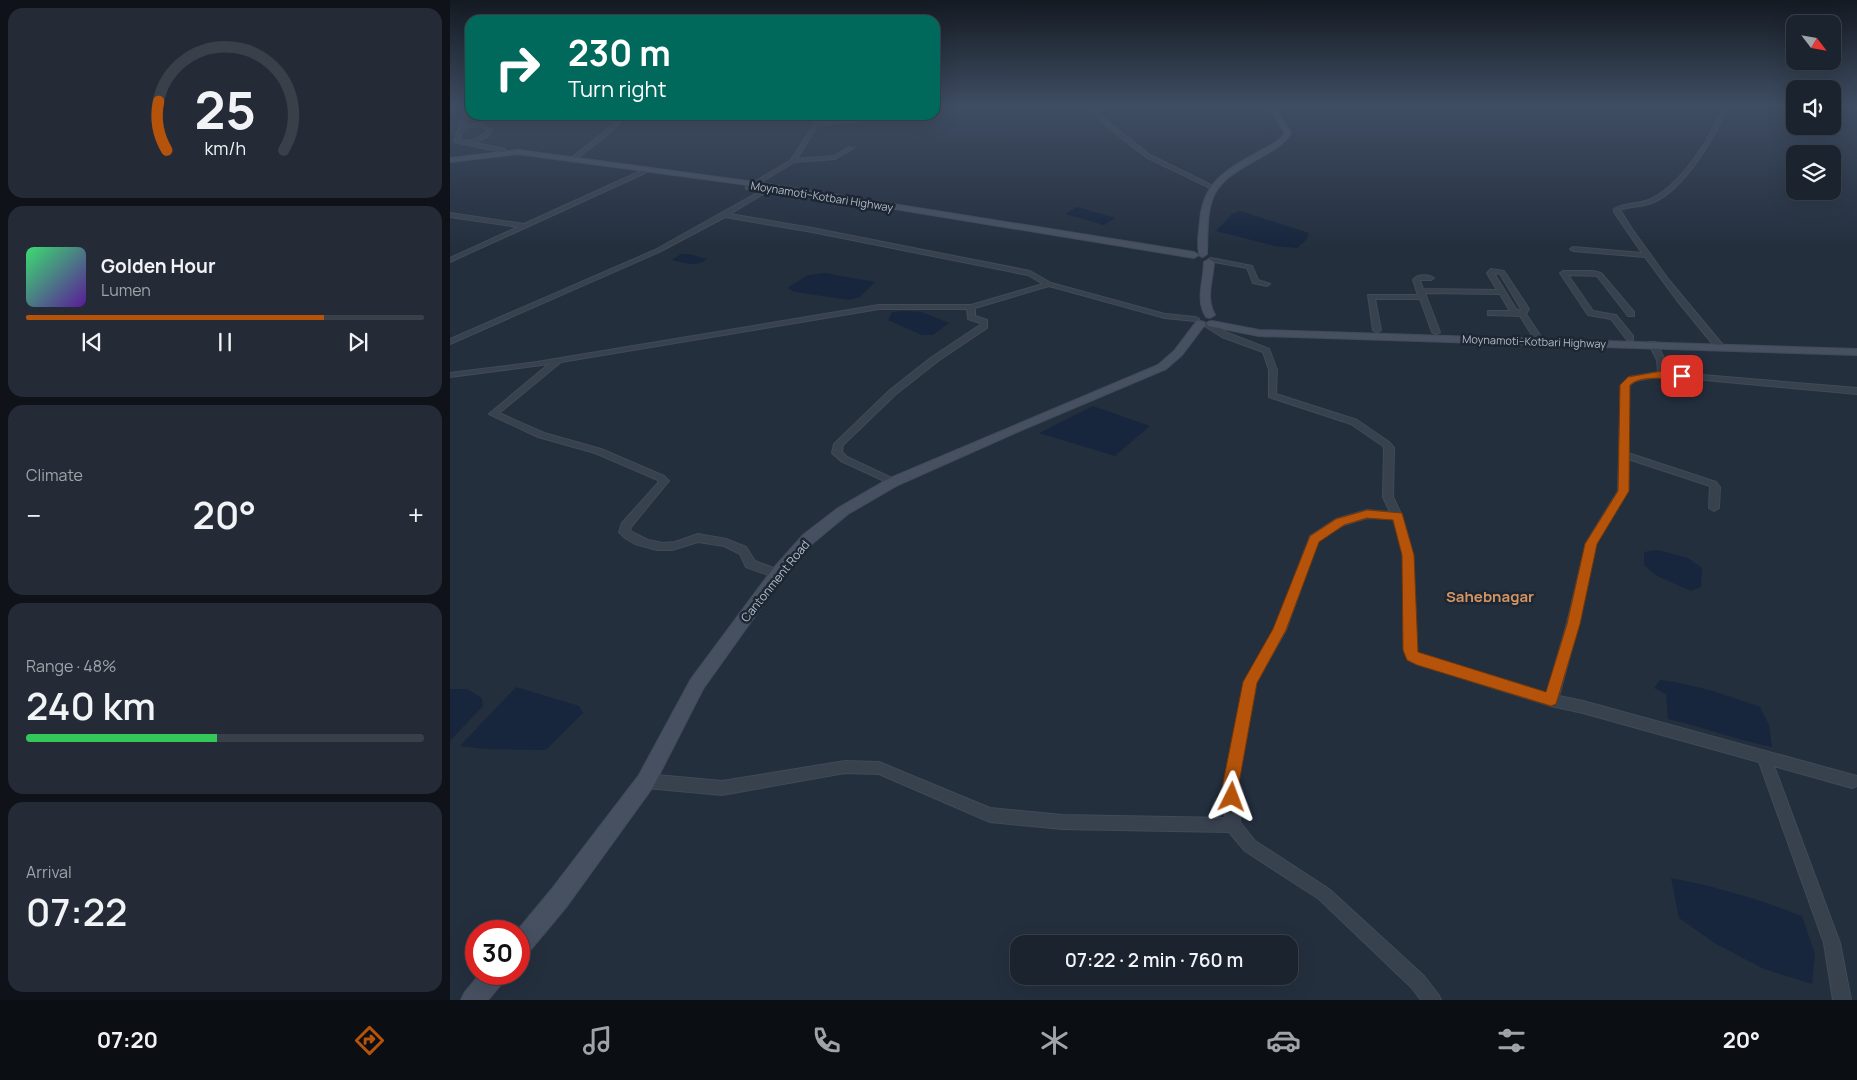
<!DOCTYPE html>
<html lang="en">
<head>
<meta charset="utf-8">
<style>
	:root { --surface:#1b232e; --page:#242b36; --text:#f1f3f6; --muted:#a0a4aa; --line:#39404a; --accent:#b45309 }
	body { margin:0; font-family:Manrope,sans-serif; background:var(--page); color:var(--text); height:100vh; display:flex; flex-direction:column; font-size:19px; white-space:nowrap }
	* { box-sizing:border-box; margin:0 }
	p { font-size:16px; color:var(--muted) }
	.icon { flex:none; width:28px; height:28px; fill:none; stroke:currentColor; stroke-width:2; stroke-linecap:round; stroke-linejoin:round }
	.map { position:relative; flex:1; overflow:hidden }
	.panel { display:flex; flex-direction:column; gap:8px; padding:8px; background:#0f1319; width:450px }
	.panel>* { flex:none }
	.banner { position:absolute; left:15px; top:15px; width:475px; height:105px; border-radius:15px; box-shadow:0 5px 20px #0002,0 0 0 1px var(--line); background:#00695c; color:#fff; overflow:hidden }
	.needle { width:32px; rotate:121deg }
	.buttons { position:absolute; left:1336px; top:15px; display:grid; gap:10px }
	.buttons a { display:grid; place-items:center; width:55px; height:55px; border-radius:10px; background:var(--surface); box-shadow:0 5px 20px #0002,0 0 0 1px var(--line); font-size:25px }
	.speed { position:absolute; left:15px; top:920px; display:flex; gap:10px; font-size:25px; font-weight:700; text-align:center }
	.speed>* { display:grid; place-content:center; width:65px; height:65px; border-radius:50%; background:var(--surface); box-shadow:0 5px 20px #0002,0 0 0 1px var(--line); line-height:1 }
	.speed .limit { border:8px solid #d22; background:#fff; color:#111 }
	.pin { position:absolute; display:grid; place-items:center; width:42px; height:42px; color:#fff; margin:-21px; border-radius:10px; box-shadow:0 2px 8px #0006 }
	.me { position:absolute; width:55px; margin:-28px; rotate:3deg; stroke-linejoin:round; filter:drop-shadow(0 0 4px #0008) }
	.turn { display:flex; align-items:center; gap:18px; height:105px; padding:0 20px; font-size:22px }
	.turn .icon { width:65px; height:65px; stroke-width:2.5 }
	.turn b { display:block; font-size:35px; line-height:42px }
	.big { font-size:38px; font-weight:600; line-height:1.1 }
	.panel .card { flex:1; display:flex; flex-direction:column; justify-content:center; gap:8px; min-width:0; padding:0 18px; border-radius:15px; background:var(--page) }
	.panel .dial { align-items:center; gap:0 }
	.dial svg { height:130px; overflow:visible; fill:none; stroke:var(--line); stroke-width:7; stroke-linecap:round; text-anchor:middle }
	.dial text { fill:var(--text); stroke:none }
	.song { display:flex; align-items:center; gap:15px }
	.cover { width:60px; height:60px; border-radius:8px; background:linear-gradient(135deg,hsl(140 70% 55%),hsl(270 70% 35%)) }
	.played { height:5px; border-radius:2px; background:linear-gradient(90deg,var(--accent) 75%,var(--line) 75%) }
	.keys { display:flex; justify-content:space-around; direction:ltr }
	.heat { display:flex; justify-content:space-between; align-items:center; font-size:28px; direction:ltr }
	.charge { height:8px; border-radius:4px; background:linear-gradient(90deg,#34c759 48%,var(--line) 0) }
	.trip { position:absolute; left:560px; top:935px; width:288px; height:50px; border-radius:15px; background:var(--surface); box-shadow:0 5px 20px #0002,0 0 0 1px var(--line); font-weight:600; line-height:50px; text-align:center }
	.tab-bar { display:flex; height:80px; justify-content:space-around; align-items:center; background:#0b0e12; color:var(--muted) }
	.tab-bar .icon { width:35px; height:35px }
	.tab-bar .selected { color:var(--accent) }
	.tab-bar b { font-size:22px; color:var(--text) }
	main { display:flex; flex:1; min-height:0 }
	.map>svg:first-child { display:block }
	.water { fill:#17263c }
	.lines { fill:none; stroke-linecap:round; stroke-linejoin:round }
	.minor-casing { stroke:#414a57; stroke-width:2 }
	.secondary-casing { stroke:#414a57; stroke-width:2 }
	.minor { fill:#38414e; fill-rule:evenodd }
	.secondary { fill:#465061; fill-rule:evenodd }
	.route { fill:#b45309; stroke:#753606 }
	.labels { text-anchor:middle; dominant-baseline:central; stroke-width:5; stroke-linejoin:round; paint-order:stroke }
	.far-street-label { font-size:11px; fill:#b4bcc9; stroke:#1d2633 }
	.street-label { font-size:12px; fill:#b4bcc9; stroke:#1d2633 }
	.quarter-label { font-size:15px; font-weight:bold; fill:#d59563; stroke:#1d2633 }
</style>
</head>
<body>
<main>
<section class="panel">
<div class="card dial"><svg viewBox="0 0 100 80">
<path d="M14 69A42 42 0 1 1 86 69"/>
<path d="M14 69A42 42 0 0 1 9 39" stroke="#b45309"/>
<text x="50" y="56" font-size="32" font-weight="700">25</text>
<text x="50" y="72" font-size="11">km/h</text>
</svg></div>
<div class="card">
<div class="song"><i class="cover"></i><div><b>Golden Hour</b><p>Lumen</p></div></div>
<div class="played"></div>
<div class="keys"><svg class="icon" aria-label="previous" viewBox="0 0 24 24"><path d="M18 5L8 12l10 7zM5 5v14"/></svg><svg class="icon" aria-label="pause" viewBox="0 0 24 24"><path d="M8 5v14M16 5v14"/></svg><svg class="icon" aria-label="next" viewBox="0 0 24 24"><path d="M6 5l10 7-10 7zM19 5v14"/></svg></div>
</div>
<div class="card"><p>Climate</p>
<div class="heat"><a>−</a><b class="big">20°</b><a>+</a></div>
</div>
<div class="card"><p>Range · 48%</p><b class="big">240 km</b><div class="charge"></div></div>
<div class="card"><p>Arrival</p><b class="big">07:22</b></div>
</section>
<div class="map">
<svg width="1407" height="1000" viewBox="0 0 1407 1000">
	<rect width="100%" height="100%" fill="#242f3e"/>
	<g class="water">
		<path d="M 627,207 L 665,218 L 654,225 L 615,214 Z"/>
		<path d="M 790,211 L 859,233 L 856,240 L 847,248 L 825,246 L 766,231 L 782,214 Z"/>
		<path d="M 231,254 L 239,254 L 257,259 C 246,268 235,263 222,260 Z"/>
		<path d="M 375,273 L 425,282 L 410,297 L 399,300 L 345,292 L 337,288 L 358,275 Z"/>
		<path d="M 455,311 L 472,312 L 499,323 L 483,335 L 472,335 L 438,320 L 442,312 Z"/>
		<path d="M 643,406 L 700,426 L 665,456 L 589,433 Z"/>
		<path d="M 1208,550 L 1238,558 L 1252,568 L 1251,587 L 1241,591 L 1207,576 L 1194,565 L 1194,552 Z"/>
		<path d="M 1210,680 C 1245,684 1277,695 1310,707 L 1319,725 L 1322,747 C 1287,740 1253,727 1218,719 L 1216,694 L 1204,688 Z"/>
		<path d="M 66,687 L 129,706 L 133,713 L 96,750 L 34,749 L 10,746 Z"/>
		<path d="M 0,689 L 17,689 L 32,698 L 33,706 L 0,741 Z"/>
		<path d="M 1221,878 C 1267,887 1309,899 1352,916 L 1365,954 L 1362,984 L 1314,969 L 1266,944 L 1229,918 Z"/>
	</g>
	<g class="lines">
		<defs>
			<g id="minor">
				<path d="M 16,106 L 20,107 L 16,124 L 33,124 L 42,130 L 37,137 L 24,143 L 55,149 L 57,153 L 4,142 ZM 32,126 L 37,130 C 30,139 20,142 9,140 L 15,127 Z"/>
				<path d="M 639,106 L 643,106 L 658,122 L 700,155 L 765,187 L 760,188 L 696,157 L 654,124 Z"/>
				<path d="M 1274,106 L 1278,106 C 1266,136 1234,189 1204,202 C 1193,207 1181,206 1170,210 L 1182,229 L 1218,279 L 1272,344 L 1272,348 L 1266,348 L 1226,299 L 1195,257 L 1123,251 L 1120,249 L 1123,247 L 1192,253 L 1164,212 L 1164,209 C 1175,202 1189,205 1201,199 C 1233,183 1260,138 1274,106 Z"/>
				<path d="M 172,115 L 177,115 L 162,131 L 124,161 L 120,161 L 120,159 L 158,129 Z"/>
				<path d="M 370,115 L 374,115 L 369,123 L 437,115 L 451,115 L 367,126 L 347,159 L 384,156 L 399,147 L 404,148 L 385,159 L 344,162 L 300,189 L 296,189 L 296,187 L 341,160 L 363,126 L 362,125 Z"/>
				<path d="M 193,170 L 196,172 L 195,173 L 0,262 L 0,258 L 68,227 L 0,217 L 0,213 L 74,224 Z"/>
				<path d="M 316,188 L 319,190 L 318,191 L 280,214 L 362,228 L 580,271 L 601,283 L 715,314 L 745,317 L 749,319 L 745,321 L 715,318 L 599,286 L 525,308 L 525,316 L 537,320 L 537,328 L 488,361 L 446,394 L 393,445 L 392,452 L 397,457 L 446,480 L 448,482 L 443,485 L 391,461 L 382,453 L 384,444 L 440,390 L 482,357 L 530,325 L 530,323 L 518,319 L 517,309 L 429,309 L 111,362 L 49,413 L 94,433 L 151,449 L 214,476 L 219,481 L 217,483 L 181,527 L 180,531 L 198,540 L 213,543 L 225,542 L 248,534 L 276,539 L 296,547 L 305,561 L 331,571 L 333,574 L 331,577 L 327,578 L 296,567 L 290,554 L 274,546 L 248,542 L 222,550 L 207,550 L 185,544 L 175,538 L 169,532 L 172,523 L 208,483 L 208,480 L 145,453 L 88,437 L 39,414 L 99,364 L 0,377 L 0,373 L 87,362 L 429,305 L 521,305 L 593,284 L 578,275 L 362,232 L 275,217 L 209,252 L 0,344 L 0,339 L 205,250 Z"/>
				<path d="M 761,258 L 802,266 L 808,280 L 820,284 L 817,286 L 803,283 L 797,268 L 759,261 L 759,259 Z"/>
				<path d="M 1041,269 L 1054,271 L 1079,309 L 1076,314 L 1094,341 L 1093,343 L 1087,343 L 1070,316 L 1038,315 L 1038,311 L 1060,311 L 1050,294 L 975,293 L 990,332 L 986,334 L 982,332 L 970,299 L 925,299 L 931,330 L 927,332 L 923,330 L 918,295 L 968,295 L 963,280 C 967,274 979,274 984,278 L 981,280 L 970,280 L 973,289 L 1047,290 L 1037,273 ZM 1044,273 L 1050,274 L 1071,309 L 1070,311 L 1066,309 Z"/>
				<path d="M 1143,271 L 1151,273 L 1184,312 L 1184,316 L 1178,316 L 1147,276 L 1118,275 L 1143,311 L 1166,315 L 1183,336 L 1183,340 L 1177,340 L 1161,319 L 1138,315 L 1110,273 L 1113,271 Z"/>
				<path d="M 756,323 L 762,323 L 778,333 L 819,349 L 827,370 L 826,394 L 907,420 L 939,442 L 944,448 L 943,497 L 952,516 L 963,555 L 967,653 L 1097,693 L 1117,623 L 1136,543 L 1168,491 L 1171,385 L 1179,377 L 1208,372 L 1207,360 L 1199,344 L 1200,342 L 1206,342 L 1215,360 L 1216,372 L 1407,388 L 1407,394 L 1212,376 L 1185,381 L 1179,386 L 1178,453 L 1266,482 L 1270,487 L 1269,508 L 1264,511 L 1259,508 L 1260,486 L 1178,459 L 1178,491 L 1146,543 L 1129,623 L 1109,696 L 1133,701 L 1407,776 L 1407,786 L 1402,788 L 1324,766 L 1390,943 L 1401,1000 L 1383,1000 L 1374,943 L 1309,762 L 1133,713 L 1101,706 L 967,664 L 958,660 L 954,650 L 953,555 L 943,519 L 917,518 L 894,525 L 868,541 L 836,630 L 806,683 L 788,783 L 790,822 L 805,841 L 879,889 L 974,976 L 988,994 L 991,1000 L 971,1000 L 962,988 L 869,899 L 795,851 L 779,832 L 612,829 L 540,822 L 429,774 L 395,773 L 272,795 L 196,788 L 191,786 L 189,781 L 191,776 L 196,774 L 272,781 L 395,761 L 429,762 L 540,808 L 612,815 L 775,818 L 774,783 L 794,682 L 825,629 L 859,539 L 860,536 L 886,519 L 917,510 L 940,512 L 933,497 L 934,448 L 933,446 L 901,424 L 819,397 L 819,370 L 813,352 L 772,337 L 756,327 Z"/>
			</g>
			<g id="secondary">
				<path d="M 818,106 L 824,106 L 841,133 C 834,145 823,150 811,157 C 758,186 758,195 757,254 L 753,257 L 750,256 C 746,246 749,232 750,221 C 753,181 778,169 810,151 C 819,146 829,142 835,133 Z"/>
				<path d="M 1393,106 L 1407,106 L 1407,110 L 1394,107 Z"/>
				<path d="M 68,150 L 305,182 L 744,252 L 749,255 L 744,258 L 305,186 L 68,154 L 0,162 L 0,158 Z"/>
				<path d="M 759,259 L 764,262 C 763,280 755,298 765,315 L 760,318 L 756,317 C 745,299 754,282 754,262 Z"/>
				<path d="M 750,321 L 754,322 L 755,324 L 754,326 L 732,355 L 716,369 L 574,429 L 448,485 L 398,514 L 363,543 L 332,578 L 253,689 L 203,787 L 117,906 L 77,954 L 69,957 L 69,931 L 67,931 L 101,890 L 189,775 L 241,679 L 322,570 L 353,535 L 388,508 L 438,479 L 708,365 L 724,351 L 746,322 Z"/>
				<path d="M 762,321 L 809,330 L 1407,349 L 1407,355 L 809,336 L 758,326 L 757,324 L 758,322 Z"/>
				<path d="M 30,974 L 56,974 L 53,982 L 38,1000 L 11,1000 L 15,992 Z"/>
			</g>
		</defs>
		<use href="#minor" class="minor-casing"/>
		<use href="#secondary" class="secondary-casing"/>
		<use href="#minor" class="minor"/>
		<use href="#secondary" class="secondary"/>
	</g>
	<linearGradient id="sky" x2="0" y2="1"><stop stop-color="#141a22"/><stop offset="0.43" stop-color="#3f4d63"/><stop offset="1" stop-color="#3f4d63" stop-opacity="0"/></linearGradient>
	<rect width="1407" height="246" fill="url(#sky)"/>
	<path class="route" d="M 1212,371 L 1232,373 L 1236,376 C 1227,383 1195,372 1180,385 L 1179,491 L 1147,544 L 1130,624 L 1106,704 L 1101,706 L 967,665 L 957,660 L 953,650 L 952,555 L 943,520 L 917,518 L 894,525 L 869,542 L 836,630 L 807,683 L 789,783 L 790,797 L 787,803 L 782,805 L 776,803 L 774,797 L 773,783 L 793,682 L 823,629 L 860,536 L 886,519 L 917,510 L 952,513 L 964,555 L 968,652 L 1096,692 L 1117,624 L 1135,544 L 1168,491 L 1170,385 L 1178,377 Z"/>
	<g class="labels">
		<g class="far-street-label">
			<text transform="translate(372 196) rotate(9)">Moynamoti–Kotbari Highway</text>
			<text transform="translate(1084 341) rotate(2)">Moynamoti–Kotbari Highway</text>
		</g>
		<g class="street-label">
			<text transform="translate(325 581) rotate(-51)">Cantonment Road</text>
		</g>
		<g class="quarter-label">
			<text x="1040" y="596">Sahebnagar</text>
		</g>
	</g>
</svg>
<div class="buttons">
<a><svg class="needle" viewBox="-14 -14 28 28"><path d="M0-13l5 13h-10z" fill="#e53935"/><path d="M0 13l5-13h-10z" fill="#a0a4aa"/></svg></a>
<a><svg class="icon" aria-label="sound" viewBox="0 0 24 24"><path d="M4 9h4l5-4v14l-5-4H4zM17 9q2 3 0 6"/></svg></a>
<a><svg class="icon" aria-label="layers" viewBox="0 0 24 24"><path d="M12 4l9 5-9 5-9-5zM3 14l9 5 9-5"/></svg></a>
</div>
<div class="speed"><div class="limit">30</div></div>
<div class="pin" style="left:1232px;top:376px;background:#d93025"><svg class="icon" aria-label="arrive" viewBox="0 0 24 24"><path d="M6 21V4h12l-3 4 3 4H6"/></svg></div>
<svg class="me" style="left:782px;top:797px" viewBox="-20 -20 40 40"><path d="M0-17L14 15 0 8-14 15z" fill="#b45309" stroke="#fff" stroke-width="4"/></svg>
<div class="trip">07:22 · 2 min · 760 m</div>
<div class="banner">
<div class="turn"><svg class="icon" aria-label="right" viewBox="0 0 24 24"><path d="M7 20v-9h11M14 6l5 5-5 5"/></svg><div><b>230 m</b>Turn right</div></div>
</div>
</div>
</main>
<nav class="tab-bar">
<b>07:20</b>
<svg class="icon selected" aria-label="directions" viewBox="0 0 24 24"><path d="M12 3l9 9-9 9-9-9zM9 14v-3h6M13 9l2 2-2 2"/></svg>
<svg class="icon" aria-label="music" viewBox="0 0 24 24"><path d="M9 18V5l10-2v13"/><circle cx="6" cy="18" r="3"/><circle cx="16" cy="16" r="3"/></svg>
<svg class="icon" aria-label="phone" viewBox="0 0 24 24"><path d="M5 4h4l2 5-3 2q2 4 5 5l2-3 5 2v4C11 20 4 13 5 4z"/></svg>
<svg class="icon" aria-label="climate" viewBox="0 0 24 24"><path d="M12 3v18M4 7l16 10M4 17L20 7"/></svg>
<svg class="icon" aria-label="car" viewBox="0 0 24 24"><path d="M5 17H2v-5l4-1 3-4h7l3 4 3 1v5h-3M9 17h6M6 11h13"/><circle cx="7" cy="17" r="2"/><circle cx="17" cy="17" r="2"/></svg>
<svg class="icon" aria-label="filters" viewBox="0 0 24 24"><path d="M4 7h16M4 17h16"/><circle cx="9" cy="7" r="2"/><circle cx="15" cy="17" r="2"/></svg>
<b>20°</b>
</nav>
</body>
</html>
